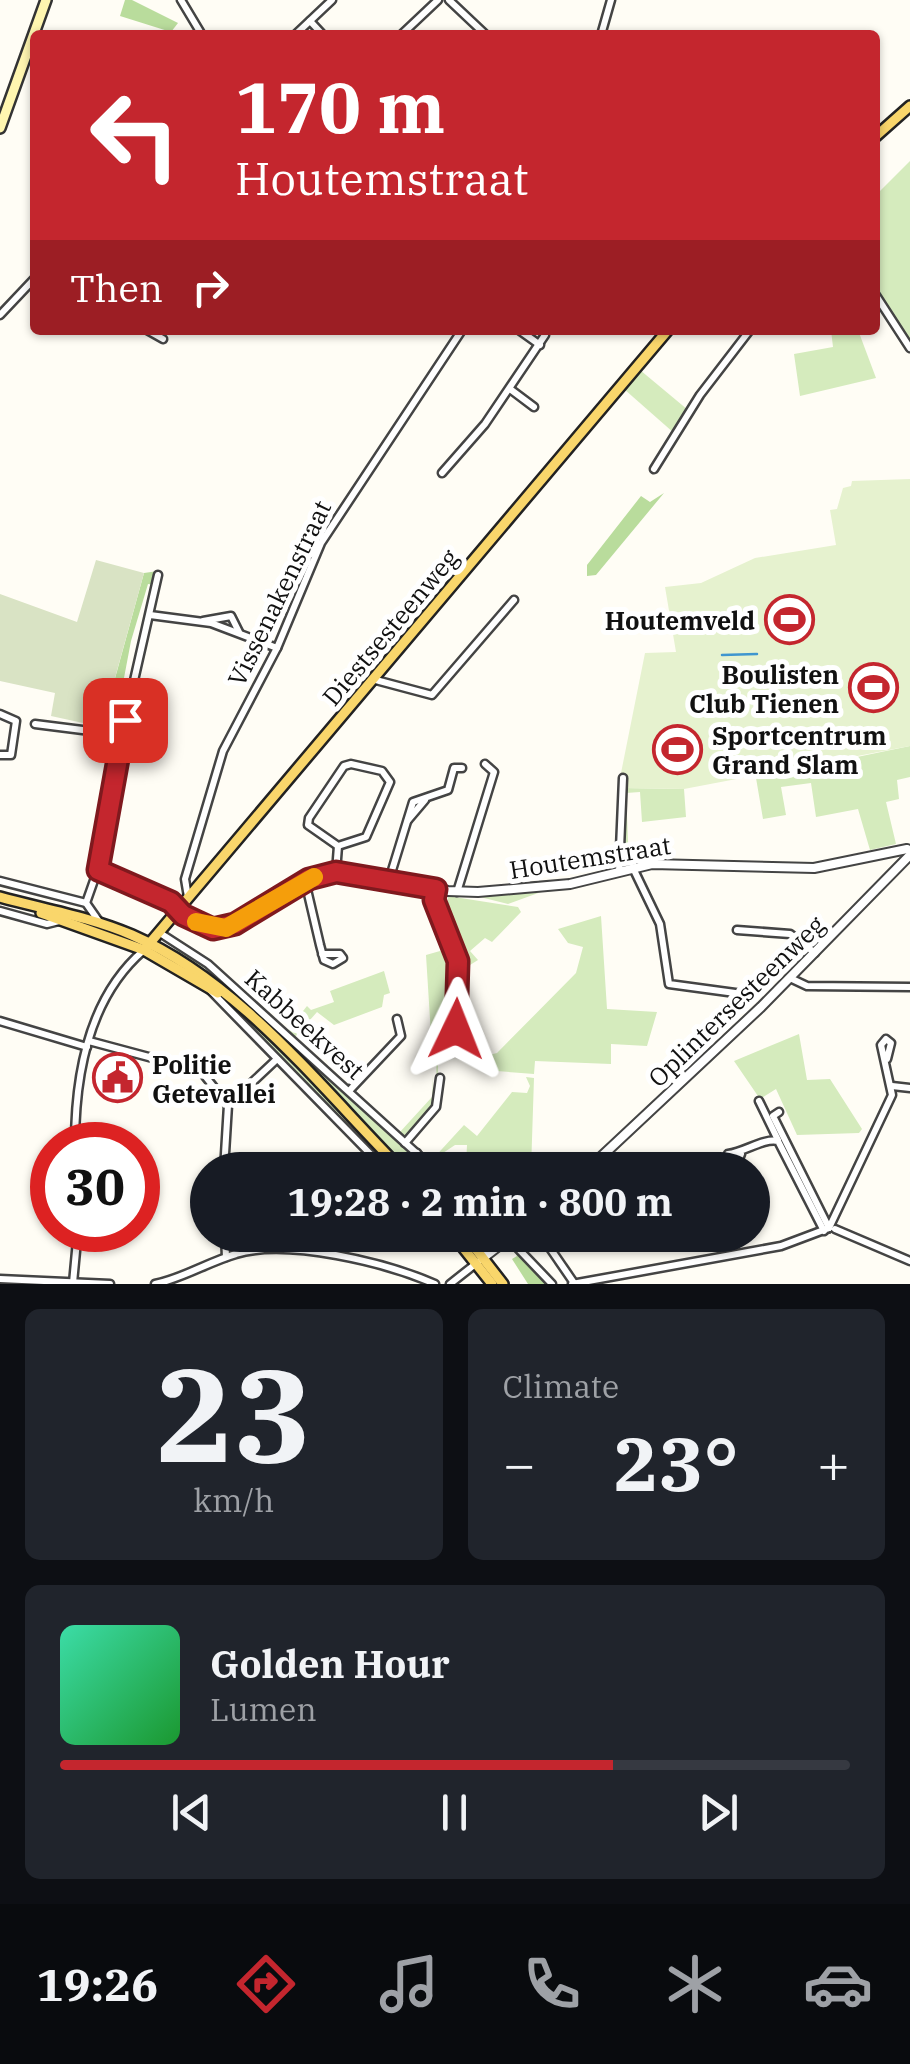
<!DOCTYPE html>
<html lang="en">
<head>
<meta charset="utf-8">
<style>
	:root { --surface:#171b24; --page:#20242c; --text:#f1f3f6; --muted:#9ea1a6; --line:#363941; --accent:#c4262e }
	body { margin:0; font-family:"IBM Plex Serif",serif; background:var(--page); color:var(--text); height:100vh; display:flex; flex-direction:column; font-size:38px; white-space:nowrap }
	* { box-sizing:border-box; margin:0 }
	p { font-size:32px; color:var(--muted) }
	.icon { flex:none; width:55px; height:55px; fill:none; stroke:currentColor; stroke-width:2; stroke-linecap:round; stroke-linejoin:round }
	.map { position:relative; height:1284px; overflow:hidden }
	.side { display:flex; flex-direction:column; gap:25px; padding:25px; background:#0d0f14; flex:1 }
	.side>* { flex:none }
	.guide { position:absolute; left:30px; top:30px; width:850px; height:305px; border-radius:10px; box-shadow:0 2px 8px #0004; background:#c4262e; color:#fff; overflow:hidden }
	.speed { position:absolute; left:30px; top:1122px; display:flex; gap:20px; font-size:50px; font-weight:700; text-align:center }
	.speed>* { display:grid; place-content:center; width:130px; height:130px; border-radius:50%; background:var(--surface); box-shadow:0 2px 8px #0004; line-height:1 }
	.speed .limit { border:15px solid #d22; background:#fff; color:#111 }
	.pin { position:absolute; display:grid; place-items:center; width:85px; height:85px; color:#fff; margin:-42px; border-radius:20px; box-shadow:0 5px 15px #0006 }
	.me { position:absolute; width:110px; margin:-55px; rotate:2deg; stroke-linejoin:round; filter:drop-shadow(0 0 8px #0008) }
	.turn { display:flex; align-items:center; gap:35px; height:210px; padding:0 40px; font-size:45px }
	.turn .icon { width:130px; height:130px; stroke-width:2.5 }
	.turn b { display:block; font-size:70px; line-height:85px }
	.then { display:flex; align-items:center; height:95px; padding:0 40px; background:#0003; gap:20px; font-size:38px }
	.big { font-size:75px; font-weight:800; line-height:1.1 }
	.side .widget { flex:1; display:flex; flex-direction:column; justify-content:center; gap:15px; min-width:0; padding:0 35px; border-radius:15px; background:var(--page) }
	.side .dial { align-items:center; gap:0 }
	.dial b { font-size:130px; line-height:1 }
	.song { display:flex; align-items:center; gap:30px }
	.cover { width:120px; height:120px; border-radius:15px; background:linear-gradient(135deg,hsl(160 70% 55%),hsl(130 70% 35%)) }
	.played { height:10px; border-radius:5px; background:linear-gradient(90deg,var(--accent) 70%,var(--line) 70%) }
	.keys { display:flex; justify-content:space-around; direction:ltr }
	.heat { display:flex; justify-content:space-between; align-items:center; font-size:55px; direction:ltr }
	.side .tiles { flex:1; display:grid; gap:25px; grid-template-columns:1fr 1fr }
	.widget:last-child { grid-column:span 2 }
	.trip { position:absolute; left:190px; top:1152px; width:580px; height:100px; border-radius:50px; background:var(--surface); box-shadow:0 2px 8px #0004; font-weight:800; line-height:100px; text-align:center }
	.tab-bar { display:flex; height:160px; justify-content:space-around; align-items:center; background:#090b0e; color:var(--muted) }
	.tab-bar .icon { width:70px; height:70px }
	.tab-bar .selected { color:var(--accent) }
	.tab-bar b { font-size:45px; color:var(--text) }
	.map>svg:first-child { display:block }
	.green { fill:#d5ebbd }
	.forest { fill:#b9dc9c }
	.cemetery { fill:#d9e3c4 }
	.pitch { fill:#e6f2cf }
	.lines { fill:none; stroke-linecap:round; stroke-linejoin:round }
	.stream { stroke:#3f96cf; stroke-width:2.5 }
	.minor-casing { stroke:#444; stroke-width:11 }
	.tertiary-casing { stroke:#444; stroke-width:12 }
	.secondary-casing { stroke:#333; stroke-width:14 }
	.primary-casing { stroke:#222; stroke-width:14 }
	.minor { stroke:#fff; stroke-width:6 }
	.tertiary { stroke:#fff; stroke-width:8 }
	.secondary { stroke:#fff6b0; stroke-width:9 }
	.primary { stroke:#f9d66b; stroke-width:9 }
	.route-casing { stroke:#7f191e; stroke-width:25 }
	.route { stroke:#c4262e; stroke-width:18 }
	.slow { stroke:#f59e0b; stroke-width:18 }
	.labels { text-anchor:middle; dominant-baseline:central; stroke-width:10; stroke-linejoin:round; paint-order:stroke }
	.street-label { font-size:25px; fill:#111; stroke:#fff }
	.poi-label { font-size:25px; font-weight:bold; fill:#111; stroke:#fff; text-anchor:end }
</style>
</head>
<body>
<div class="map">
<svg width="910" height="1284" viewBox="0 0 910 1284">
	<rect width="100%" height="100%" fill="#fffdf5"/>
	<g class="green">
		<path d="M 910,161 L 910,341 L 875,290 L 875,196 Z"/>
		<path d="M 831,330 L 858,330 L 876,378 L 800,396 L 794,354 L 833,347 Z"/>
		<path d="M 640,370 L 688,410 L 674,433 L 624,389 Z"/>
		<path d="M 910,746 L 910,777 L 897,780 L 899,799 L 886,802 L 896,844 L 870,850 L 858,809 L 816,817 L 811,783 L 781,787 L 786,815 L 763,819 L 756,778 Z"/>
		<path d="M 624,788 L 684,789 L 686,817 L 642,822 L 640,792 L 626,793 L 629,863 L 623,865 Z"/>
		<path d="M 541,892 L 508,904 L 480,897 L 481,896 Z"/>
		<path d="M 448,896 L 518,907 L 521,912 L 492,942 L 485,938 L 470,951 L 478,960 L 470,965 C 450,951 446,918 448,896 Z"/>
		<path d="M 601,916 L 607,1009 L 657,1012 L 647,1046 L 611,1044 L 611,1064 L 535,1061 L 534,1074 L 483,1070 L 484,1065 L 491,1066 L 489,1055 L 497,1053 L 576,973 L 583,947 L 568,943 L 558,929 Z"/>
		<path d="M 179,946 L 409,1150 L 409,1156 L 398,1162 L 216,980 L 175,952 Z"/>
		<path d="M 449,948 L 456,965 L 452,1031 L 438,1051 L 438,1100 L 406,1136 L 400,1132 L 432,1097 L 432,1074 L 433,1105 L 437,1099 L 436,1053 L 451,1029 L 432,1051 L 426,955 L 447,949 L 452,965 L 451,1026 L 454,964 Z"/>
		<path d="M 384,971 L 390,993 L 384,995 L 382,1007 L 334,1025 L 317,1012 L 295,1037 L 288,1030 L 307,1006 L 311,1010 L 334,1002 L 330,991 Z"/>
		<path d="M 212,993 C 272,1029 327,1101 376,1151 L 379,1162 Z"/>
		<path d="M 799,1034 L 807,1080 L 830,1079 L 862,1129 L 859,1133 L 797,1135 L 776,1089 L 760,1099 L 734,1061 Z"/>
		<path d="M 526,1077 L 534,1078 L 531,1170 L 466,1165 L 467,1145 L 455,1145 L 431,1161 L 464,1125 L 477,1136 L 512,1092 L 527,1093 L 530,1086 Z"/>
	</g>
	<g class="forest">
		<path d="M 125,0 L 132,0 L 178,23 L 171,32 L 120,16 Z"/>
		<path d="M 664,493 L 596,575 L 587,576 L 587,565 L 641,496 L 650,502 Z"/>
		<path d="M 158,571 L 155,585 L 148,584 L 131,641 L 120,699 L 127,701 L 121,706 L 108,704 L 144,573 Z"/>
		<path d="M 512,1246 L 550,1284 L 528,1284 L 512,1259 L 517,1256 Z"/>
	</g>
	<path class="cemetery" d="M 96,560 L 144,573 L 108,703 L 121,706 L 115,730 L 51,716 L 55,693 L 0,681 L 0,594 L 77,622 Z"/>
	<path class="pitch" d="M 910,479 L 910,746 L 684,789 L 618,788 L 645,653 L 676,652 L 665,587 L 701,583 L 755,558 L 836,545 L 830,510 L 837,509 L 843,488 L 851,486 L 852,481 Z"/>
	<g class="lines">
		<path class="stream" d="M 722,655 L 757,654"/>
		<defs>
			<g id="minor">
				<path d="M 181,0 L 202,35"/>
				<path d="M 449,0 L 486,35"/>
				<path d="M 310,21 L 323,35"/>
				<path d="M 295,35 L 332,0"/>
				<path d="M 401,35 L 438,0"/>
				<path d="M 601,35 L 611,0"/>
				<path d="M 875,294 L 910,348"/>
				<path d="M 0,315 L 35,278"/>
				<path d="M 147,330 L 163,339"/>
				<path d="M 519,330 L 540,345"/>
				<path d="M 510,389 L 534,407"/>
				<path d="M 654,469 L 700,395 L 750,330"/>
				<path d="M 442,473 L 485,424 L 545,335"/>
				<path d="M 150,615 L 211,623 L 277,648"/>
				<path d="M 203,621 L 231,616 L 239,632"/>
				<path d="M 372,679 L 432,695 L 514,600"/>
				<path d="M 0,714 L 16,721 L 11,755 L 0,755"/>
				<path d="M 35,724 L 122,735"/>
				<path d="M 351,764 L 382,771 L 390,782 L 366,837 L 338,846 L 308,825 L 309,818 L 344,766 Z"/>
				<path d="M 408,820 L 425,800"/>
				<path d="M 633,868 L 660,924 L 669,984 L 750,995"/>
				<path d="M 98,869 L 180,908"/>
				<path d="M 336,872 L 338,846"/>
				<path d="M 619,872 L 623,778"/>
				<path d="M 389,880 L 413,802 L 448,790 L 454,768 L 462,768"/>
				<path d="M 0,881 L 86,903 L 100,923"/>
				<path d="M 305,881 L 320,945 L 324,960 L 333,964 L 343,958 L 340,954 L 322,954"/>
				<path d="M 436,889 L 435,900 L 458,961 L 456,1029"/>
				<path d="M 457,892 L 494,772 L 485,764"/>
				<path d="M 188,897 L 185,879 L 223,751 L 277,648 L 321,543 L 462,330"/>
				<path d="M 86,903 L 98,869 L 125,720 L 158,575"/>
				<path d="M 0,911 L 47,924 L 59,921"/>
				<path d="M 737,930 L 790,934 L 815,953"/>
				<path d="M 160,933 L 208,964 L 435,1170"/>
				<path d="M 790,978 L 807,986 L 910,987"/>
				<path d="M 209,989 L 386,1170"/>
				<path d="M 0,1021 L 87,1047"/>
				<path d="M 89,1041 L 201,1071 L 228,1105"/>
				<path d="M 892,1086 L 910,1088"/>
				<path d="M 349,1091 L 401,1036 L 397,1019"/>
				<path d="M 759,1101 L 778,1140"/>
				<path d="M 228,1105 L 277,1059"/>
				<path d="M 779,1112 L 773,1116 L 829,1228"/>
				<path d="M 405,1143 L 436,1107 L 440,1078"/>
				<path d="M 75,1145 C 75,1076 89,997 144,950"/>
				<path d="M 741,1154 L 736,1167 L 729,1170 L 728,1154 C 745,1152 763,1138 778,1141 L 824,1231"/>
				<path d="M 399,1168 L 417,1153"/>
				<path d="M 224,1170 L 228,1105"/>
				<path d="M 829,1228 L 892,1095 L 881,1045 L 886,1039 L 891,1043 L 887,1059"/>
				<path d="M 835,1229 L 910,1261"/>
				<path d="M 225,1235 L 226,1257"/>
				<path d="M 541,1235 L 574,1283"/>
				<path d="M 508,1238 L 552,1284"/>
				<path d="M 0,1279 L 110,1284"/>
				<path d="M 73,1283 L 78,1230"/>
				<path d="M 155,1284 C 184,1278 208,1262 236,1254 C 287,1238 387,1263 435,1284"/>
				<path d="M 450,1284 L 483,1258"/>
				<path d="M 572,1284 L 781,1246 L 829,1228"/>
			</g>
			<g id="tertiary">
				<path d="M 178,910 L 213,929 L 226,928 L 309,879 L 336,872 L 448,891 L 478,892 L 570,884 L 652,864 L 814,868 L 907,849"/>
				<path d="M 587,1170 L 761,1007 L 909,856"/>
				<path d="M 483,1258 L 513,1235"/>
			</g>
			<path id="secondary" d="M 0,128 L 46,0"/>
			<g id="primary">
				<path d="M 875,137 L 910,106"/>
				<path d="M 0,897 C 44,909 90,917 132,935 C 241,983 320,1087 402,1170"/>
				<path d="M 41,913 L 144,950 L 218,993"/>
				<path d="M 144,950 L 668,330"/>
				<path d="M 453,1235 L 492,1284"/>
				<path d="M 465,1235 L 503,1284"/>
			</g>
		</defs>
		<use href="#minor" class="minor-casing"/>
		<use href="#tertiary" class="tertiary-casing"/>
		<use href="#secondary" class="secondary-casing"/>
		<use href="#primary" class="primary-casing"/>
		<use href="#minor" class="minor"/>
		<use href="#tertiary" class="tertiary"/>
		<use href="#secondary" class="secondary"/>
		<use href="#primary" class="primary"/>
	</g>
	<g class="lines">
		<defs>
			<path id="route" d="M 125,720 L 98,870 L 171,902 L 183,915 L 213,929 L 235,924 L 309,879 L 336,872 L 436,889 L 434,900 L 458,961 L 456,1029"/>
		</defs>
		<use href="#route" class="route-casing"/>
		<use href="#route" class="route"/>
		<path class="slow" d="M 196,922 L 226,928 L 314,877"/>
	</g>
	<defs>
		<symbol id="stadium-ring" viewBox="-11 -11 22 22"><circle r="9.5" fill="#fff" stroke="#c4262e" stroke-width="1.5"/><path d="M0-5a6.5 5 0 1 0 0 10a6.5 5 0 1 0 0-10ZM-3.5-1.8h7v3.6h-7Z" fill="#c4262e"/></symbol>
		<symbol id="civic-ring" viewBox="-11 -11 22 22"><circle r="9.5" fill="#fff" stroke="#c4262e" stroke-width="1.5"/><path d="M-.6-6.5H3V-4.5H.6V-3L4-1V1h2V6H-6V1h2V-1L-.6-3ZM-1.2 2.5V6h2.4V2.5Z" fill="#c4262e"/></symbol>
	</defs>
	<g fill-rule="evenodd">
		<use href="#stadium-ring" x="762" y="592" width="55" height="55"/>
		<use href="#stadium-ring" x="846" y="660" width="55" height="55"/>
		<use href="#stadium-ring" x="650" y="722" width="55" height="55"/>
		<use href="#civic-ring" x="90" y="1050" width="55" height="55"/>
	</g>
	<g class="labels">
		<g class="street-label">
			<text transform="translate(279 593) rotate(-64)">Vissenakenstraat</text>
			<text transform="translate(390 627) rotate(-50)">Diestsesteenweg</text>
			<text transform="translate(590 857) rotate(-9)">Houtemstraat</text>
			<text transform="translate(736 1001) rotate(-44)">Oplintersesteenweg</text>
			<text transform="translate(305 1024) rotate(42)">Kabbeekvest</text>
		</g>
		<g class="poi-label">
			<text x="755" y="620">Houtemveld</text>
			<text x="839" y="674">Boulisten<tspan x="839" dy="29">Club Tienen</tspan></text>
			<text x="712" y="735" text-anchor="start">Sportcentrum<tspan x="712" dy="29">Grand Slam</tspan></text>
			<text x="152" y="1064" text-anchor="start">Politie<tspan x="152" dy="29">Getevallei</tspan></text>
		</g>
	</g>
</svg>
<div class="speed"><div class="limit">30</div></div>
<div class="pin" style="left:125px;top:720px;background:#d93025"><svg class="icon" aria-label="arrive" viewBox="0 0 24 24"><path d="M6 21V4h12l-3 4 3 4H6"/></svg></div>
<svg class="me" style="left:456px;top:1029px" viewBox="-20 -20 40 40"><path d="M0-17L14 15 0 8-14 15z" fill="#c4262e" stroke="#fff" stroke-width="4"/></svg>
<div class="trip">19:28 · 2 min · 800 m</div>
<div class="guide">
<div class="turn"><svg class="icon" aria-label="left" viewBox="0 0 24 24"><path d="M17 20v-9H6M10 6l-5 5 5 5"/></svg><div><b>170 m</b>Houtemstraat</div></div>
<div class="then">Then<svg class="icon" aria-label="right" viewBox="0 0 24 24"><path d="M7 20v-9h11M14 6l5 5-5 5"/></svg></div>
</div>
</div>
<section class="side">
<div class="tiles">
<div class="widget dial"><b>23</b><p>km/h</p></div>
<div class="widget"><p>Climate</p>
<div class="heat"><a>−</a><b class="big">23°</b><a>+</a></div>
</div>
<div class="widget">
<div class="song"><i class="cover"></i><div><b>Golden Hour</b><p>Lumen</p></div></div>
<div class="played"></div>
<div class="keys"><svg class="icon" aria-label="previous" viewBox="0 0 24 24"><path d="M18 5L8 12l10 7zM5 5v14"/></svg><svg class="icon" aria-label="pause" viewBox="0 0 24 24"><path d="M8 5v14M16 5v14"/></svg><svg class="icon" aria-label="next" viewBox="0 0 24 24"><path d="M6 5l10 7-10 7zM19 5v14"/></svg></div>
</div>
</div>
</section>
<nav class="tab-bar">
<b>19:26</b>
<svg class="icon selected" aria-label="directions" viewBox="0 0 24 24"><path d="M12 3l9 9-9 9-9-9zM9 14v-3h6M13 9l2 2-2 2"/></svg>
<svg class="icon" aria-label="music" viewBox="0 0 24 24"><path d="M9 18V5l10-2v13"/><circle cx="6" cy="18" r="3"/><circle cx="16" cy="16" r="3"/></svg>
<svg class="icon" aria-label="phone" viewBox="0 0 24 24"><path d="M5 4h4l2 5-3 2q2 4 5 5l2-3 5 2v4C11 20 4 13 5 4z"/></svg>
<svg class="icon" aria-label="climate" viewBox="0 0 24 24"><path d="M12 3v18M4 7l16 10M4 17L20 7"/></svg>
<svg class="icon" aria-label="car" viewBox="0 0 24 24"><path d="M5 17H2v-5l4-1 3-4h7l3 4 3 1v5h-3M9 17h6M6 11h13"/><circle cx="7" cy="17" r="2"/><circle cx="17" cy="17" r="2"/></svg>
</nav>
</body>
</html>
